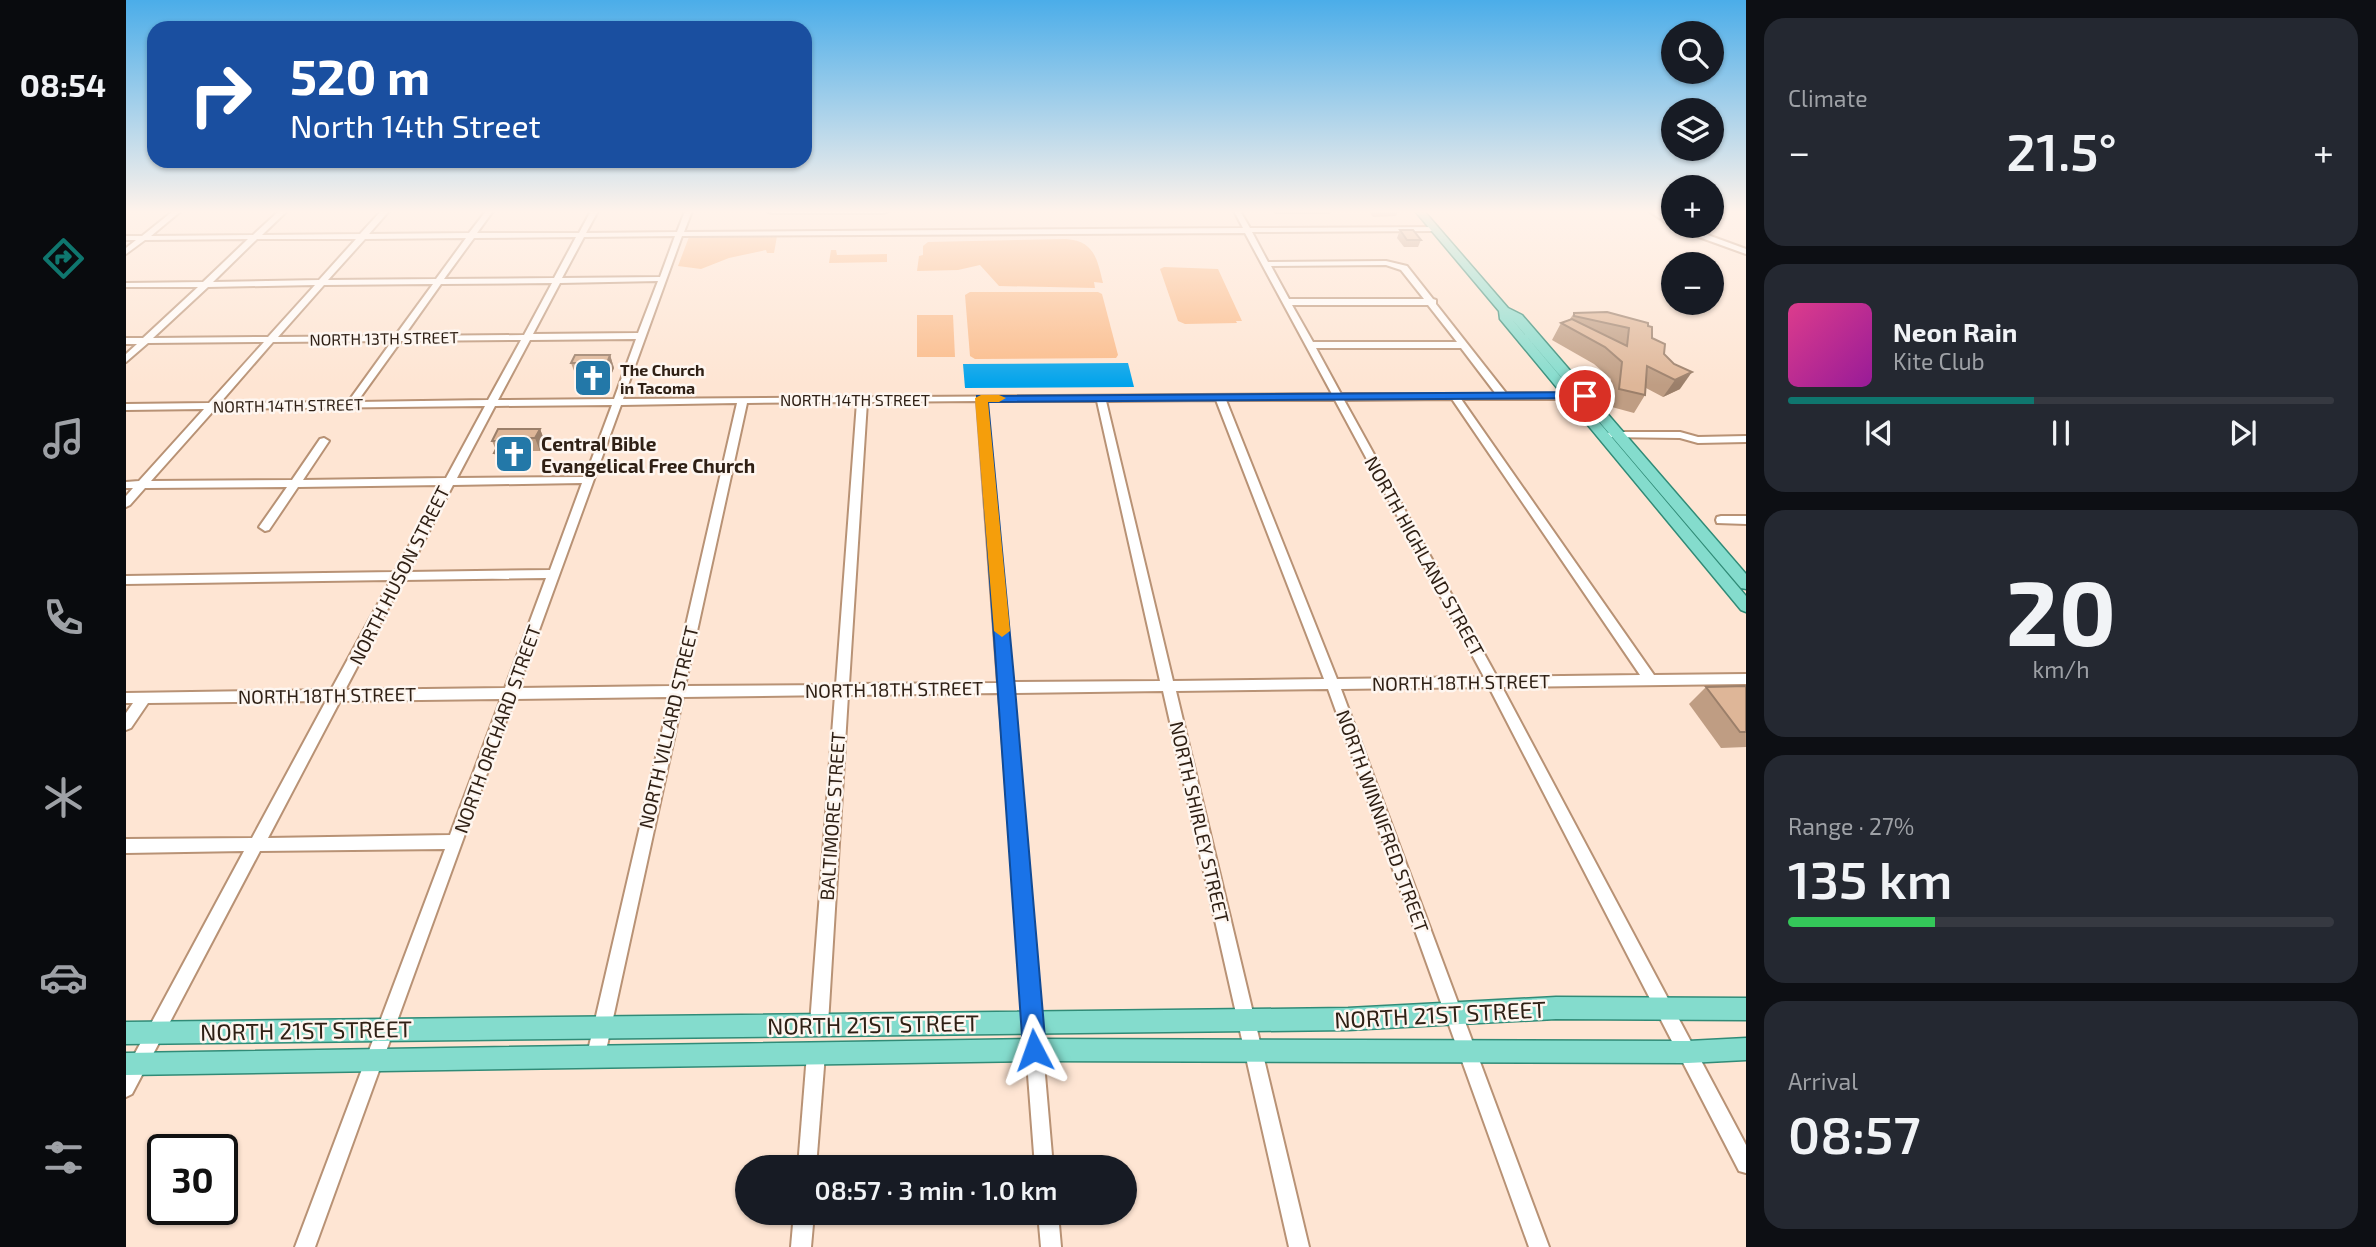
<!DOCTYPE html>
<html lang="en">
<head>
<meta charset="utf-8">
<style>
	:root { --surface:#171b24; --page:#242831; --text:#f1f3f6; --muted:#9ea1a6; --line:#363941; --accent:#0f766e }
	body { margin:0; font-family:"Exo 2",sans-serif; background:var(--page); color:var(--text); height:100vh; display:flex; flex-direction:column; font-size:26px; white-space:nowrap }
	* { box-sizing:border-box; margin:0 }
	p { font-size:23px; color:var(--muted) }
	.icon { flex:none; width:38px; height:38px; fill:none; stroke:currentColor; stroke-width:2; stroke-linecap:round; stroke-linejoin:round }
	.map { position:relative; flex:1; overflow:hidden }
	.drawer { display:flex; flex-direction:column; gap:18px; padding:18px; background:#0d0f14; width:630px }
	.drawer>* { flex:none }
	.guide { position:absolute; left:21px; top:21px; width:665px; height:147px; border-radius:21px; box-shadow:0 2px 5px #0004; background:#1a4fa0; color:#fff; overflow:hidden }
	.controls { position:absolute; left:1535px; top:21px; display:grid; gap:14px }
	.controls a { display:grid; place-items:center; width:63px; height:63px; border-radius:50%; background:var(--surface); box-shadow:0 2px 5px #0004; font-size:35px }
	.speed { position:absolute; left:21px; top:1134px; display:flex; gap:14px; font-size:35px; font-weight:700; text-align:center }
	.speed>* { display:grid; place-content:center; width:91px; height:91px; border-radius:50%; background:var(--surface); box-shadow:0 2px 5px #0004; line-height:1 }
	.speed .limit { border:4px solid #111; border-radius:10px; background:#fff; color:#111 }
	.pin { position:absolute; display:grid; place-items:center; width:60px; height:60px; color:#fff; margin:-30px; border:4px solid #fff; border-radius:50%; box-shadow:0 2px 7px #0007 }
	.me { position:absolute; width:77px; margin:-38px; rotate:356deg; stroke-linejoin:round; filter:drop-shadow(0 0 5px #0008) }
	.turn { display:flex; align-items:center; gap:24px; height:147px; padding:0 28px; font-size:32px }
	.turn .icon { width:91px; height:91px; stroke-width:2.5 }
	.turn b { display:block; font-size:49px; line-height:60px }
	.big { font-size:52px; font-weight:600; line-height:1.1 }
	.drawer .widget { flex:1; display:flex; flex-direction:column; justify-content:center; gap:10px; min-width:0; padding:0 24px; border-radius:21px; background:var(--page) }
	.drawer .dial { align-items:center; gap:0 }
	.dial b { font-size:91px; line-height:1 }
	.song { display:flex; align-items:center; gap:21px }
	.cover { width:84px; height:84px; border-radius:10px; background:linear-gradient(135deg,hsl(330 70% 55%),hsl(300 70% 35%)) }
	.played { height:7px; border-radius:4px; background:linear-gradient(90deg,var(--accent) 45%,var(--line) 45%) }
	.keys { display:flex; justify-content:space-around; direction:ltr }
	.heat { display:flex; justify-content:space-between; align-items:center; font-size:38px; direction:ltr }
	.charge { height:10px; border-radius:5px; background:linear-gradient(90deg,#34c759 27%,var(--line) 0) }
	.trip { position:absolute; left:609px; top:1155px; width:402px; height:70px; border-radius:35px; background:var(--surface); box-shadow:0 2px 5px #0004; font-weight:600; line-height:70px; text-align:center }
	main { display:flex; flex:1; min-height:0 }
	.tab-bar { display:flex; flex-direction:column; width:126px; justify-content:space-around; align-items:center; background:#090b0e; color:var(--muted) }
	.tab-bar .icon { width:49px; height:49px }
	.tab-bar .on { color:var(--accent) }
	.tab-bar b { font-size:32px; color:var(--text) }
	.map>svg:first-child { display:block }
	.green { fill:#fab986 }
	.water { fill:#01a3eb }
	.lines { fill:none; stroke-linecap:round; stroke-linejoin:round }
	.minor-casing { stroke:#b89275; stroke-width:4 }
	.major-casing { stroke:#318b77; stroke-width:3 }
	.minor { fill:#fff; fill-rule:evenodd }
	.major { fill:#84dccd; fill-rule:evenodd }
	.wall { fill:#bf9d83 }
	.shaded-wall { fill:#9b7f6a }
	.building { fill:#deb698; stroke:#9b7f6a; stroke-width:2 }
	.route { fill:#1a73e8; stroke:#114b97; stroke-width:2 }
	.slow { fill:#f59e0b }
	.labels { text-anchor:middle; dominant-baseline:central; stroke-width:5; stroke-linejoin:round; paint-order:stroke }
	.far-street-label { font-size:16px; fill:#2f2015; stroke:#fef6f0 }
	.far-poi-label { font-size:16px; font-weight:bold; fill:#2f2015; stroke:#fef6f0; text-anchor:start }
	.poi-label { font-size:19px; font-weight:bold; fill:#2f2015; stroke:#fef6f0; text-anchor:start }
	.street-label { font-size:19px; fill:#2f2015; stroke:#fef6f0 }
	.near-street-label { font-size:23px; fill:#2f2015; stroke:#fef6f0 }
</style>
</head>
<body>
<main>
<nav class="tab-bar">
<b>08:54</b>
<svg class="icon on" aria-label="directions" viewBox="0 0 24 24"><path d="M12 3l9 9-9 9-9-9zM9 14v-3h6M13 9l2 2-2 2"/></svg>
<svg class="icon" aria-label="music" viewBox="0 0 24 24"><path d="M9 18V5l10-2v13"/><circle cx="6" cy="18" r="3"/><circle cx="16" cy="16" r="3"/></svg>
<svg class="icon" aria-label="phone" viewBox="0 0 24 24"><path d="M5 4h4l2 5-3 2q2 4 5 5l2-3 5 2v4C11 20 4 13 5 4z"/></svg>
<svg class="icon" aria-label="climate" viewBox="0 0 24 24"><path d="M12 3v18M4 7l16 10M4 17L20 7"/></svg>
<svg class="icon" aria-label="car" viewBox="0 0 24 24"><path d="M5 17H2v-5l4-1 3-4h7l3 4 3 1v5h-3M9 17h6M6 11h13"/><circle cx="7" cy="17" r="2"/><circle cx="17" cy="17" r="2"/></svg>
<svg class="icon" aria-label="filters" viewBox="0 0 24 24"><path d="M4 7h16M4 17h16"/><circle cx="9" cy="7" r="2"/><circle cx="15" cy="17" r="2"/></svg>
</nav>
<div class="map">
<svg width="1620" height="1247" viewBox="0 0 1620 1247">
	<rect width="100%" height="100%" fill="#fee5d3"/>
	<g class="green">
		<path d="M 651,236 L 648,253 L 641,253 L 640,250 L 603,258 L 575,269 L 552,266 L 563,237 Z"/>
		<path d="M 940,239 C 968,241 971,258 977,283 L 968,282 L 969,288 L 873,286 L 854,265 L 832,270 L 791,271 L 793,256 L 797,255 L 797,246 L 802,242 Z"/>
		<path d="M 705,250 L 710,250 L 711,255 L 761,254 L 761,262 L 703,263 Z"/>
		<path d="M 1038,267 L 1092,269 L 1116,321 L 1110,321 L 1111,323 L 1059,324 L 1052,321 L 1034,269 Z"/>
		<path d="M 844,292 L 972,292 L 976,294 L 992,355 L 990,358 L 849,359 L 844,356 L 839,295 Z"/>
		<path d="M 791,315 L 827,315 L 829,357 L 791,357 Z"/>
	</g>
	<path class="water" d="M 1002,363 L 1008,387 L 839,388 L 837,364 Z"/>
	<g class="lines">
		<defs>
			<g id="minor">
				<path d="M 47,211 L 55,211 L 25,236 L 127,235 L 153,211 L 161,211 L 136,235 L 234,234 L 255,211 L 263,211 L 243,234 L 343,233 L 360,211 L 367,211 L 351,233 L 453,233 L 465,211 L 472,211 L 460,233 L 551,232 L 559,211 L 566,211 L 558,232 L 1117,228 L 1108,211 L 1114,211 L 1124,228 L 1311,227 L 1312,229 L 1308,231 L 1126,232 L 1142,262 L 1260,261 L 1281,266 L 1307,299 L 1310,300 L 1310,304 L 1380,393 L 1455,394 L 1457,396 L 1452,399 L 1335,399 L 1528,675 L 1620,674 L 1620,684 L 1376,687 L 1620,1145 L 1620,1173 L 1613,1171 L 1363,687 L 1215,689 L 1423,1247 L 1403,1247 L 1202,689 L 1050,691 L 1183,1247 L 1163,1247 L 1037,691 L 886,693 L 927,1167 L 909,1167 L 873,693 L 722,695 L 702,1024 L 699,1030 L 693,1033 L 687,1030 L 684,1024 L 709,695 L 557,697 L 479,1055 L 476,1061 L 470,1064 L 464,1061 L 461,1055 L 544,697 L 388,699 L 189,1247 L 169,1247 L 319,849 L 134,851 L 6,1094 L 0,1097 L 0,1070 L 118,851 L 0,853 L 0,839 L 126,838 L 200,701 L 22,703 L 5,728 L 0,730 L 0,713 L 7,703 L 0,703 L 0,693 L 205,690 L 265,580 L 0,584 L 0,576 L 269,572 L 316,485 L 172,487 L 143,530 L 139,531 L 133,527 L 161,487 L 19,488 L 4,505 L 0,507 L 0,496 L 7,488 L 0,488 L 0,482 L 13,481 L 78,409 L 0,410 L 0,404 L 83,403 L 138,342 L 22,343 L 0,362 L 0,354 L 11,344 L 0,344 L 0,338 L 17,338 L 72,287 L 0,287 L 0,283 L 77,282 L 122,239 L 19,240 L 0,254 L 0,248 L 10,240 L 0,240 L 0,236 L 16,236 ZM 1119,233 L 1206,394 L 497,399 L 556,236 ZM 549,236 L 534,277 L 436,278 L 458,237 ZM 450,237 L 428,278 L 318,279 L 348,238 ZM 340,238 L 310,279 L 202,280 L 239,239 ZM 131,239 L 230,239 L 193,280 L 87,282 ZM 1260,265 L 1275,270 L 1298,299 L 1163,299 L 1145,266 ZM 532,281 L 512,333 L 407,334 L 434,283 ZM 426,283 L 398,335 L 278,336 L 315,284 ZM 307,284 L 269,336 L 152,337 L 198,285 ZM 189,285 L 142,337 L 27,338 L 82,287 ZM 1166,305 L 1302,305 L 1331,342 L 1187,342 ZM 510,339 L 488,399 L 372,400 L 404,340 ZM 395,340 L 362,400 L 231,402 L 275,341 ZM 266,341 L 222,402 L 94,403 L 147,342 ZM 1190,348 L 1335,348 L 1370,394 L 1215,394 ZM 1326,399 L 1514,675 L 1371,677 L 1218,400 ZM 1090,400 L 1198,679 L 1047,681 L 980,401 ZM 1100,400 L 1209,400 L 1358,677 L 1211,679 ZM 851,401 L 872,683 L 723,684 L 741,402 ZM 860,401 L 971,401 L 1034,681 L 885,682 ZM 731,402 L 710,685 L 559,686 L 621,403 ZM 611,403 L 546,686 L 392,688 L 495,405 ZM 486,405 L 459,477 L 331,478 L 369,406 ZM 359,406 L 320,478 L 177,480 L 203,441 L 198,438 L 194,439 L 166,480 L 25,481 L 89,409 ZM 456,483 L 424,570 L 282,572 L 327,485 ZM 420,578 L 379,688 L 219,690 L 277,580 ZM 375,699 L 324,835 L 142,838 L 214,701 Z"/>
				<path d="M 641,211 L 762,211 L 758,213 L 645,213 Z"/>
				<path d="M 1523,211 L 1532,211 L 1547,221 L 1547,226 L 1557,226 L 1620,249 L 1620,254 L 1548,228 Z"/>
				<path d="M 1484,432 L 1554,432 L 1572,437 L 1620,436 L 1620,442 L 1572,443 L 1554,438 L 1480,437 L 1479,435 Z"/>
				<path d="M 1595,516 L 1620,516 L 1620,524 L 1591,523 L 1590,520 L 1591,517 Z"/>
				<path d="M 690,1045 L 696,1048 L 699,1054 L 690,1167 L 672,1167 L 681,1054 L 684,1048 Z"/>
				<path d="M 668,1213 L 688,1213 L 685,1247 L 665,1247 Z"/>
				<path d="M 912,1213 L 932,1213 L 935,1247 L 915,1247 Z"/>
			</g>
			<g id="major">
				<path d="M 1289,211 L 1298,211 L 1382,308 L 1396,315 L 1620,574 L 1620,589 L 1615,588 L 1384,317 L 1620,596 L 1620,612 L 1615,610 L 1374,319 L 1373,311 Z"/>
				<path d="M 1430,997 L 1620,998 L 1620,1020 L 1430,1019 L 1222,1030 L 0,1044 L 0,1022 L 1222,1008 Z"/>
				<path d="M 1620,1038 L 1620,1060 L 1562,1063 L 908,1061 L 0,1075 L 0,1053 L 908,1039 L 1562,1041 Z"/>
			</g>
		</defs>
		<use href="#minor" class="minor-casing"/>
		<use href="#major" class="major-casing"/>
		<use href="#minor" class="minor"/>
		<use href="#major" class="major"/>
	</g>
	<g class="wall">
		<path d="M 1147,211 L 1205,211 L 1204,214 L 1149,214 Z"/>
		<path d="M 1243,211 L 1272,211 L 1270,216 L 1247,217 Z"/>
		<path d="M 1274,230 L 1295,240 L 1292,247 L 1278,247 L 1271,238 Z"/>
		<path d="M 1448,313 L 1522,326 L 1526,338 L 1538,354 L 1554,389 L 1537,397 L 1520,388 L 1519,395 L 1508,413 L 1482,406 L 1485,379 L 1468,364 L 1426,340 L 1435,323 L 1444,319 Z"/>
		<path d="M 484,355 L 488,368 L 485,375 L 480,375 L 475,388 L 462,388 L 460,383 L 456,382 L 453,376 L 450,376 L 445,363 Z"/>
		<path d="M 414,429 L 419,442 L 414,451 L 397,451 L 390,466 L 374,466 L 368,453 L 370,450 L 366,441 Z"/>
		<path d="M 1620,686 L 1620,747 L 1595,748 L 1563,704 L 1580,687 Z"/>
	</g>
	<g class="shaded-wall">
		<path d="M 484,355 L 488,368 L 485,375 L 481,363 Z"/>
		<path d="M 476,363 L 480,375 L 475,388 L 471,375 Z"/>
		<path d="M 1566,372 L 1554,389 L 1537,397 L 1549,380 Z"/>
		<path d="M 414,429 L 419,442 L 414,451 L 409,438 Z"/>
		<path d="M 392,438 L 397,451 L 390,466 L 385,453 Z"/>
	</g>
	<g class="building">
		<path d="M 1274,230 L 1287,230 L 1295,240 L 1281,240 Z"/>
		<path d="M 1481,312 L 1522,323 L 1522,326 L 1526,327 L 1526,338 L 1539,344 L 1538,354 L 1548,364 L 1566,372 L 1549,380 L 1521,366 L 1519,395 L 1493,389 L 1496,362 L 1479,347 L 1435,323 L 1446,319 L 1501,346 L 1503,328 L 1448,316 L 1448,313 Z"/>
		<path d="M 449,355 L 484,355 L 481,363 L 476,363 L 471,375 L 458,375 L 460,370 L 451,370 L 451,363 L 445,363 Z"/>
		<path d="M 372,429 L 414,429 L 409,438 L 392,438 L 385,453 L 368,453 L 374,441 L 366,441 Z"/>
		<path d="M 1620,686 L 1620,732 L 1614,732 L 1580,687 Z"/>
	</g>
	<linearGradient id="sky" x2="0" y2="1"><stop stop-color="#4bade9"/><stop offset="0.55" stop-color="#fff3eb"/><stop offset="1" stop-color="#fff3eb" stop-opacity="0"/></linearGradient>
	<rect width="1620" height="385" fill="url(#sky)"/>
	<path class="route" d="M 1459,392 L 1463,393 L 1463,398 L 862,402 L 889,688 L 920,1050 L 916,1058 L 908,1062 L 900,1058 L 897,1050 L 851,396 Z"/>
	<path class="slow" d="M 855,395 L 873,395 L 880,398 L 873,402 L 862,402 L 884,631 L 876,637 L 868,631 L 849,398 Z"/>
	<defs>
		<symbol id="church-square" viewBox="-11 -11 22 22"><rect x="-9" y="-9" width="18" height="18" rx="4" fill="#2378a8" stroke="#fef6f0"/><path d="M-1.2-6h2.4v3.5h3.3v2.4h-3.3V6h-2.4V-.1h-3.3v-2.4h3.3Z" fill="#fff"/></symbol>
	</defs>
	<g fill-rule="evenodd">
		<use href="#church-square" x="445" y="356" width="44" height="44"/>
		<use href="#church-square" x="366" y="432" width="44" height="44"/>
	</g>
	<g class="labels">
		<g class="far-street-label">
			<text transform="translate(258 338) rotate(-1)">NORTH 13TH STREET</text>
			<text x="729" y="399">NORTH 14TH STREET</text>
			<text transform="translate(162 405) rotate(-1)">NORTH 14TH STREET</text>
		</g>
		<g class="far-poi-label">
			<text x="494" y="369">The Church<tspan x="494" dy="18">in Tacoma</tspan></text>
		</g>
		<g class="poi-label">
			<text x="415" y="443">Central Bible<tspan x="415" dy="22">Evangelical Free Church</tspan></text>
		</g>
		<g class="street-label">
			<text transform="translate(1299 556) rotate(61)">NORTH HIGHLAND STREET</text>
			<text transform="translate(273 575) rotate(-63)">NORTH HUSON STREET</text>
			<text transform="translate(1335 682) rotate(-1)">NORTH 18TH STREET</text>
			<text transform="translate(768 689) rotate(-1)">NORTH 18TH STREET</text>
			<text transform="translate(201 695) rotate(-1)">NORTH 18TH STREET</text>
			<text transform="translate(542 727) rotate(-77)">NORTH VILLARD STREET</text>
			<text transform="translate(371 729) rotate(-70)">NORTH ORCHARD STREET</text>
			<text transform="translate(706 816) rotate(-86)">BALTIMORE STREET</text>
			<text transform="translate(1257 821) rotate(70)">NORTH WINNIFRED STREET</text>
			<text transform="translate(1074 822) rotate(77)">NORTH SHIRLEY STREET</text>
		</g>
		<g class="near-street-label">
			<text transform="translate(1314 1014) rotate(-3)">NORTH 21ST STREET</text>
			<text transform="translate(747 1024) rotate(-1)">NORTH 21ST STREET</text>
			<text transform="translate(180 1030) rotate(-1)">NORTH 21ST STREET</text>
		</g>
	</g>
</svg>
<div class="controls">
<a><svg class="icon" aria-label="search" viewBox="0 0 24 24"><circle cx="10" cy="10" r="6"/><path d="M15 15l6 6"/></svg></a>
<a><svg class="icon" aria-label="layers" viewBox="0 0 24 24"><path d="M12 4l9 5-9 5-9-5zM3 14l9 5 9-5"/></svg></a>
<a>+</a>
<a>−</a>
</div>
<div class="speed"><div class="limit">30</div></div>
<div class="pin" style="left:1459px;top:396px;background:#d93025"><svg class="icon" aria-label="arrive" viewBox="0 0 24 24"><path d="M6 21V4h12l-3 4 3 4H6"/></svg></div>
<svg class="me" style="left:908px;top:1050px" viewBox="-20 -20 40 40"><path d="M0-17L14 15 0 8-14 15z" fill="#1a73e8" stroke="#fff" stroke-width="4"/></svg>
<div class="trip">08:57 · 3 min · 1.0 km</div>
<div class="guide">
<div class="turn"><svg class="icon" aria-label="right" viewBox="0 0 24 24"><path d="M7 20v-9h11M14 6l5 5-5 5"/></svg><div><b>520 m</b>North 14th Street</div></div>
</div>
</div>
<section class="drawer">
<div class="widget"><p>Climate</p>
<div class="heat"><a>−</a><b class="big">21.5°</b><a>+</a></div>
</div>
<div class="widget">
<div class="song"><i class="cover"></i><div><b>Neon Rain</b><p>Kite Club</p></div></div>
<div class="played"></div>
<div class="keys"><svg class="icon" aria-label="previous" viewBox="0 0 24 24"><path d="M18 5L8 12l10 7zM5 5v14"/></svg><svg class="icon" aria-label="pause" viewBox="0 0 24 24"><path d="M8 5v14M16 5v14"/></svg><svg class="icon" aria-label="next" viewBox="0 0 24 24"><path d="M6 5l10 7-10 7zM19 5v14"/></svg></div>
</div>
<div class="widget dial"><b>20</b><p>km/h</p></div>
<div class="widget"><p>Range · 27%</p><b class="big">135 km</b><div class="charge"></div></div>
<div class="widget"><p>Arrival</p><b class="big">08:57</b></div>
</section>
</main>
</body>
</html>
